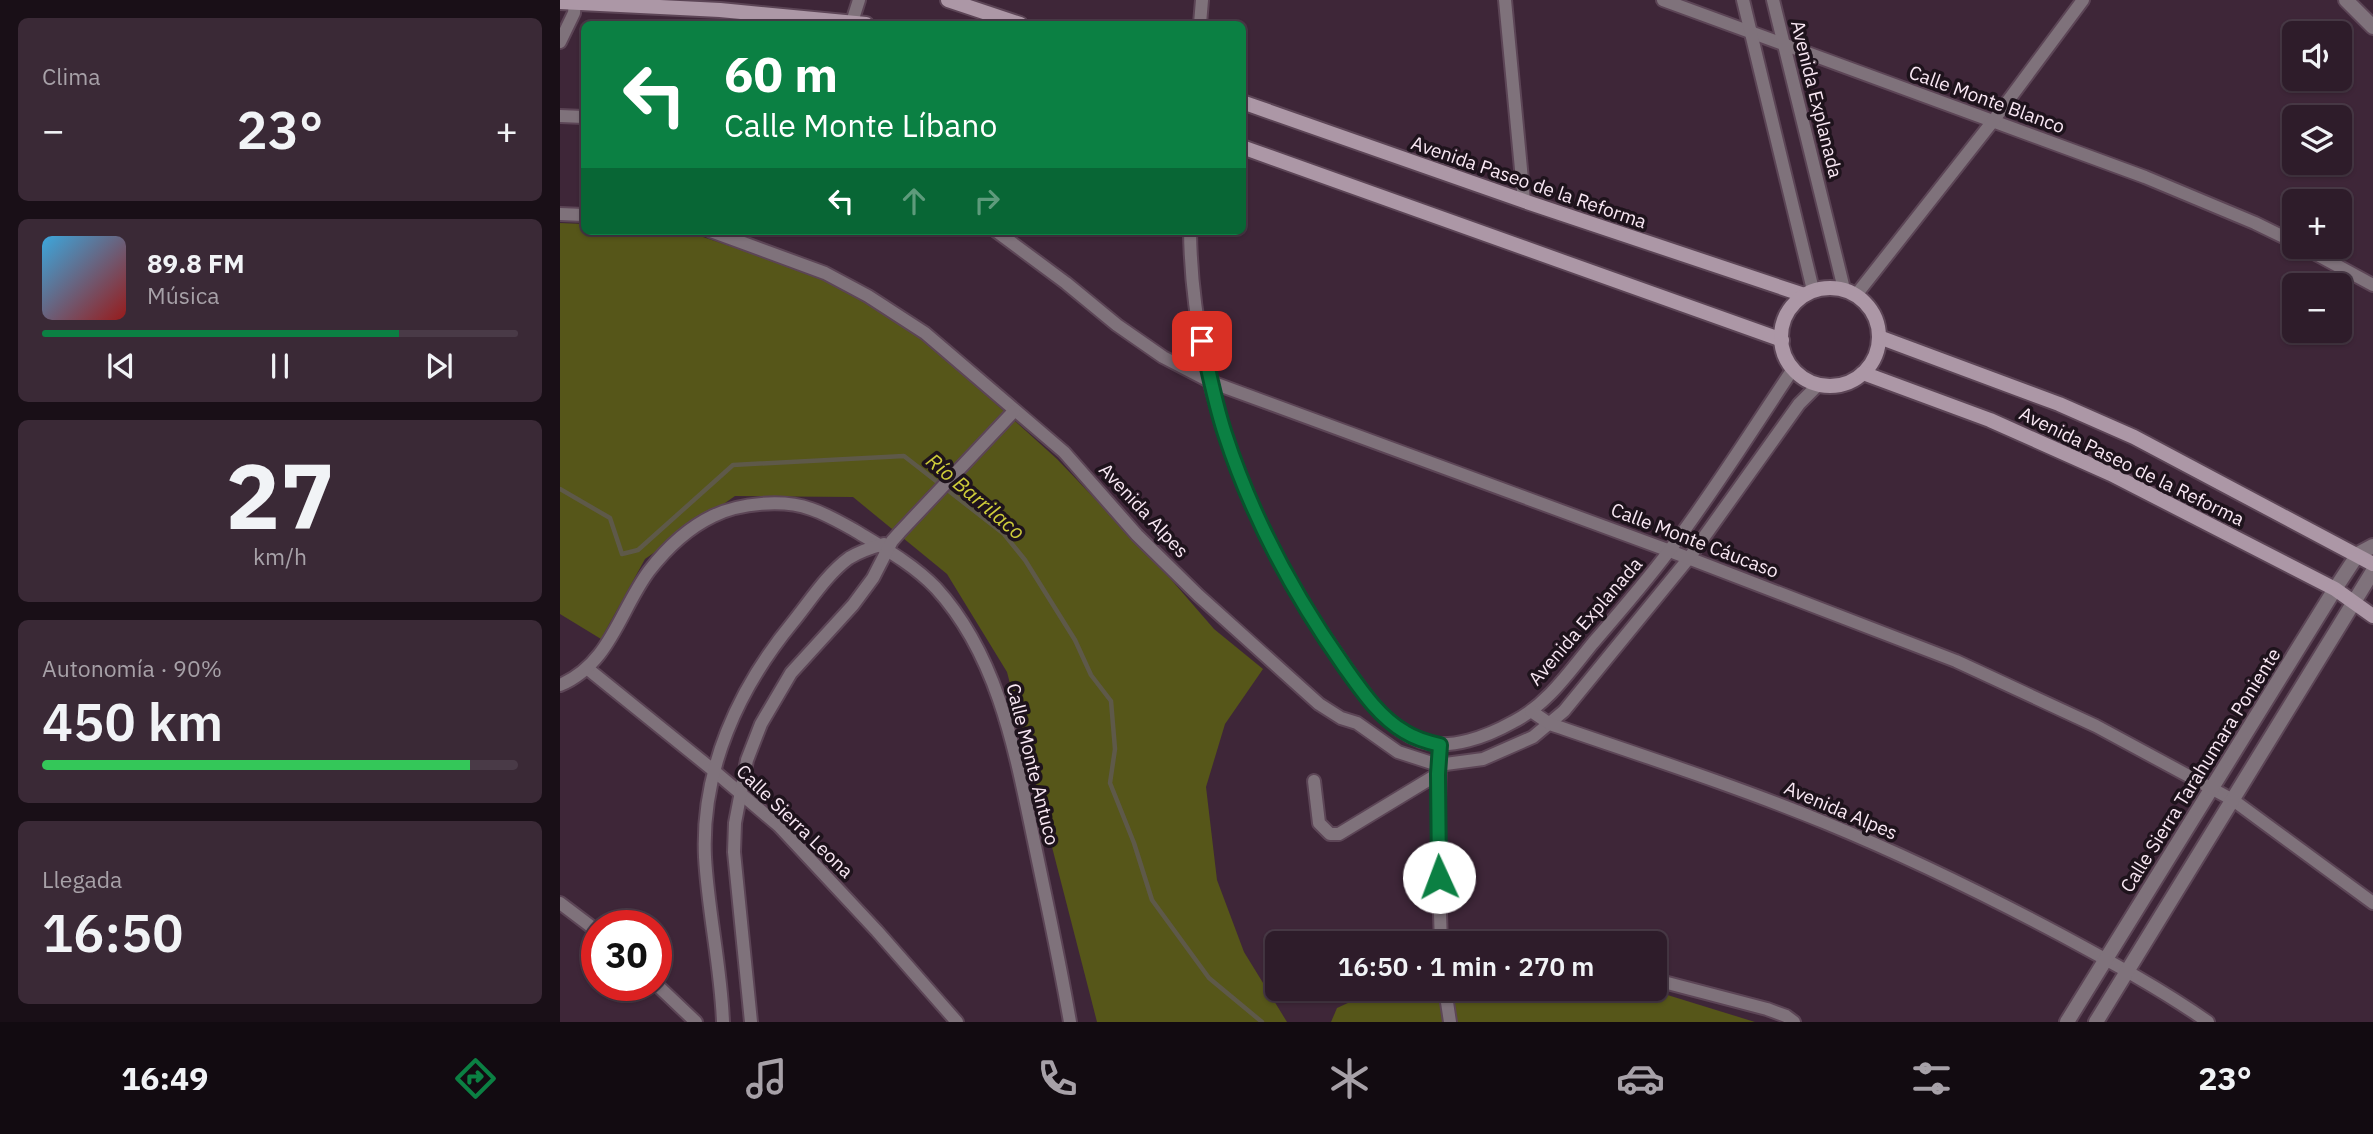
<!DOCTYPE html>
<html lang="es">
<head>
<meta charset="utf-8">
<style>
	:root { --surface:#2e1c2a; --page:#3a2936; --text:#f1f3f6; --muted:#a7a1a8; --line:#493a47; --accent:#0b8043 }
	body { margin:0; font-family:"IBM Plex Sans",sans-serif; background:var(--page); color:var(--text); height:100vh; display:flex; flex-direction:column; font-size:26px; white-space:nowrap }
	* { box-sizing:border-box; margin:0 }
	p { font-size:23px; color:var(--muted) }
	.icon { flex:none; width:38px; height:38px; fill:none; stroke:currentColor; stroke-width:2; stroke-linecap:round; stroke-linejoin:round }
	.map { position:relative; flex:1; overflow:hidden }
	.side { display:flex; flex-direction:column; gap:18px; padding:18px; background:#190f17; width:560px }
	.side>* { flex:none }
	.top-card { position:absolute; left:21px; top:21px; width:665px; height:214px; border-radius:10px; box-shadow:0 2px 5px #0004,0 0 0 2px var(--line); background:#0b8043; color:#fff; overflow:hidden }
	.fabs { position:absolute; left:1722px; top:21px; display:grid; gap:14px }
	.fabs a { display:grid; place-items:center; width:70px; height:70px; border-radius:10px; background:var(--surface); box-shadow:0 2px 5px #0004,0 0 0 2px var(--line); font-size:35px }
	.speed { position:absolute; left:21px; top:910px; display:flex; gap:14px; font-size:35px; font-weight:700; text-align:center }
	.speed>* { display:grid; place-content:center; width:91px; height:91px; border-radius:50%; background:var(--surface); box-shadow:0 2px 5px #0004,0 0 0 2px var(--line); line-height:1 }
	.speed .limit { border:10px solid #d22; background:#fff; color:#111 }
	.pin { position:absolute; display:grid; place-items:center; width:60px; height:60px; color:#fff; margin:-30px; border-radius:14px; box-shadow:0 4px 10px #0006 }
	.me { position:absolute; width:77px; margin:-38px; rotate:358deg; stroke-linejoin:round; filter:drop-shadow(0 0 5px #0008) }
	.turn { display:flex; align-items:center; gap:24px; height:147px; padding:0 28px; font-size:32px }
	.turn .icon { width:91px; height:91px; stroke-width:2.5 }
	.turn b { display:block; font-size:49px; line-height:60px }
	.lanes { display:flex; align-items:center; height:66px; padding:0 28px; background:#0003; justify-content:center; gap:35px; direction:ltr }
	.lanes .off { opacity:.35 }
	.big { font-size:52px; font-weight:600; line-height:1.1 }
	.side .tile { flex:1; display:flex; flex-direction:column; justify-content:center; gap:10px; min-width:0; padding:0 24px; border-radius:10px; background:var(--page) }
	.side .dial { align-items:center; gap:0 }
	.dial b { font-size:91px; line-height:1 }
	.song { display:flex; align-items:center; gap:21px }
	.cover { width:84px; height:84px; border-radius:10px; background:linear-gradient(135deg,hsl(200 70% 55%),hsl(0 70% 35%)) }
	.played { height:7px; border-radius:4px; background:linear-gradient(90deg,var(--accent) 75%,var(--line) 75%) }
	.keys { display:flex; justify-content:space-around; direction:ltr }
	.heat { display:flex; justify-content:space-between; align-items:center; font-size:38px; direction:ltr }
	.charge { height:10px; border-radius:5px; background:linear-gradient(90deg,#34c759 90%,var(--line) 0) }
	.trip { position:absolute; left:705px; top:931px; width:402px; height:70px; border-radius:10px; background:var(--surface); box-shadow:0 2px 5px #0004,0 0 0 2px var(--line); font-weight:600; line-height:70px; text-align:center }
	.tabs { display:flex; height:112px; justify-content:space-around; align-items:center; background:#120b11; color:var(--muted) }
	.tabs .icon { width:49px; height:49px }
	.tabs .selected { color:var(--accent) }
	.tabs b { font-size:32px; color:var(--text) }
	main { display:flex; flex:1; min-height:0 }
	.map>svg:first-child { display:block }
	.green { fill:#565619 }
	.lines { fill:none; stroke-linecap:round; stroke-linejoin:round }
	.stream { stroke:#5e5949; stroke-width:4.5 }
	.minor-casing { stroke:#5c4556; stroke-width:16 }
	.tertiary-casing { stroke:#5c4556; stroke-width:18 }
	.secondary-casing { stroke:#5c4556; stroke-width:18 }
	.minor { stroke:#7f727b; stroke-width:12 }
	.tertiary { stroke:#7f727b; stroke-width:14 }
	.secondary { stroke:#ac97a6; stroke-width:14 }
	.route-casing { stroke:#07532c; stroke-width:18 }
	.route { stroke:#0b8043; stroke-width:12 }
	.labels { text-anchor:middle; dominant-baseline:central; stroke-width:7; stroke-linejoin:round; paint-order:stroke }
	.street-label { font-size:19px; fill:#f9e8f4; stroke:#1e131c }
	.water-label { font-size:21px; font-style:italic; fill:#cecc3a; stroke:#1e131c }
</style>
</head>
<body>
<main>
<section class="side">
<div class="tile"><p>Clima</p>
<div class="heat"><a>−</a><b class="big">23°</b><a>+</a></div>
</div>
<div class="tile">
<div class="song"><i class="cover"></i><div><b>89.8 FM</b><p>Música</p></div></div>
<div class="played"></div>
<div class="keys"><svg class="icon" aria-label="previous" viewBox="0 0 24 24"><path d="M18 5L8 12l10 7zM5 5v14"/></svg><svg class="icon" aria-label="pause" viewBox="0 0 24 24"><path d="M8 5v14M16 5v14"/></svg><svg class="icon" aria-label="next" viewBox="0 0 24 24"><path d="M6 5l10 7-10 7zM19 5v14"/></svg></div>
</div>
<div class="tile dial"><b>27</b><p>km/h</p></div>
<div class="tile"><p>Autonomía · 90%</p><b class="big">450 km</b><div class="charge"></div></div>
<div class="tile"><p>Llegada</p><b class="big">16:50</b></div>
</section>
<div class="map">
<svg width="1813" height="1022" viewBox="0 0 1813 1022">
	<rect width="100%" height="100%" fill="#3e2638"/>
	<g class="green">
		<path d="M 0,223 L 24,224 L 24,231 L 94,231 L 143,237 L 263,277 L 363,338 L 497,459 L 602,569 L 654,629 L 703,669 L 665,724 L 646,787 L 657,880 L 684,952 L 727,1022 L 537,1022 L 447,672 L 387,574 L 293,497 L 175,496 L 85,559 L 41,639 L 0,614 Z"/>
		<path d="M 818,989 L 1088,989 L 1195,1022 L 771,1022 L 777,1008 Z"/>
	</g>
	<g class="lines">
		<path class="stream" d="M 0,489 L 50,518 L 62,554 L 78,550 L 173,465 L 344,456 L 444,534 L 465,560 L 515,640 L 531,675 L 551,701 L 555,749 L 550,783 L 574,843 L 592,900 L 649,978 L 702,1022"/>
		<defs>
			<g id="minor">
				<path d="M 945,0 L 964,201"/>
				<path d="M 1103,0 L 1585,177 L 1695,223 L 1734,242"/>
				<path d="M 1183,0 L 1253,290"/>
				<path d="M 1213,0 L 1284,289"/>
				<path d="M 292,22 L 299,0"/>
				<path d="M 640,24 L 642,0"/>
				<path d="M 0,42 L 14,13 L 15,2"/>
				<path d="M 0,116 L 24,117"/>
				<path d="M 0,214 L 24,215"/>
				<path d="M 151,231 L 265,273 L 308,296 L 365,333 L 504,452 L 577,535 L 638,595 L 759,704 L 781,718 L 797,723 L 838,752 L 878,765 L 923,759 L 973,737 L 1004,711 L 1129,558 L 1239,404 L 1259,384"/>
				<path d="M 436,231 L 506,283 L 557,325 L 603,357 L 651,382 L 1110,551 L 1396,661 L 1536,726 L 1673,800 L 1813,903"/>
				<path d="M 630,231 C 632,386 693,537 782,662 C 803,692 826,728 861,741 C 890,751 928,736 953,722 C 987,705 1010,671 1033,643 C 1059,613 1085,583 1109,551 C 1153,493 1192,430 1233,369"/>
				<path d="M 1743,247 L 1813,285"/>
				<path d="M 1296,295 L 1433,121 L 1523,0"/>
				<path d="M 28,669 L 153,770 L 219,826 L 317,931 L 397,1022"/>
				<path d="M 0,685 C 50,664 60,610 89,571 C 106,549 128,528 153,516 C 180,503 223,499 251,509 C 266,514 280,522 294,530 C 322,547 353,564 376,588 C 440,658 456,756 475,846 C 487,904 500,963 510,1022"/>
				<path d="M 971,711 L 990,724 C 1083,756 1176,786 1266,823 C 1346,856 1424,894 1501,935 C 1551,962 1601,989 1648,1022"/>
				<path d="M 880,745 L 878,855 L 881,943"/>
				<path d="M 754,781 L 759,823 L 770,834 L 779,834 L 878,774"/>
				<path d="M 0,903 L 37,931"/>
				<path d="M 1096,980 L 1207,1009 L 1226,1016 L 1234,1022"/>
				<path d="M 96,984 L 136,1022"/>
				<path d="M 885,989 L 890,1022"/>
				<path d="M 163,1022 C 161,967 148,912 145,857 C 141,770 178,689 233,622 C 250,601 267,574 289,558 C 299,552 313,547 324,544"/>
				<path d="M 191,1022 L 174,852 L 175,823 L 187,760 L 201,724 L 231,673 L 293,605 L 313,578 L 332,541 L 340,532 L 454,411"/>
			</g>
			<g id="tertiary">
				<path d="M 1786,0 L 1813,27"/>
				<path d="M 1507,1022 L 1775,589 L 1798,554 L 1813,546"/>
				<path d="M 1536,1022 L 1813,571"/>
			</g>
			<g id="secondary">
				<path d="M 388,0 L 460,24"/>
				<path d="M 0,2 L 160,10 L 306,24"/>
				<path d="M 682,102 L 964,201 L 1244,295"/>
				<path d="M 682,147 L 1222,340"/>
				<circle cx="1270" cy="337" r="49"/>
				<path d="M 1319,337 L 1499,404 L 1574,437 L 1813,564"/>
				<path d="M 1303,373 L 1430,420 L 1551,474 L 1775,589 L 1813,616"/>
			</g>
		</defs>
		<use href="#minor" class="minor-casing"/>
		<use href="#tertiary" class="tertiary-casing"/>
		<use href="#secondary" class="secondary-casing"/>
		<use href="#minor" class="minor"/>
		<use href="#tertiary" class="tertiary"/>
		<use href="#secondary" class="secondary"/>
	</g>
	<g class="lines">
		<defs>
			<path id="route" d="M 642,341 C 649,372 655,404 665,434 C 692,517 734,595 784,666 C 801,690 819,717 845,732 C 856,739 867,742 880,745 L 878,774 L 879,877"/>
		</defs>
		<use href="#route" class="route-casing"/>
		<use href="#route" class="route"/>
	</g>
	<g class="labels">
		<g class="street-label">
			<text transform="translate(1257 99) rotate(76)">Avenida Explanada</text>
			<text transform="translate(1427 99) rotate(20)">Calle Monte Blanco</text>
			<text transform="translate(969 182) rotate(19)">Avenida Paseo de la Reforma</text>
			<text transform="translate(1572 466) rotate(26)">Avenida Paseo de la Reforma</text>
			<text transform="translate(584 510) rotate(47)">Avenida Alpes</text>
			<text transform="translate(1135 540) rotate(21)">Calle Monte Cáucaso</text>
			<text transform="translate(1025 621) rotate(-49)">Avenida Explanada</text>
			<text transform="translate(473 764) rotate(76)">Calle Monte Antuco</text>
			<text transform="translate(1640 770) rotate(-58)">Calle Sierra Tarahumara Poniente</text>
			<text transform="translate(1281 810) rotate(23)">Avenida Alpes</text>
			<text transform="translate(235 821) rotate(44)">Calle Sierra Leona</text>
		</g>
		<g class="water-label">
			<text transform="translate(416 496) rotate(40)">Río Barrilaco</text>
		</g>
	</g>
</svg>
<div class="fabs">
<a><svg class="icon" aria-label="sound" viewBox="0 0 24 24"><path d="M4 9h4l5-4v14l-5-4H4zM17 9q2 3 0 6"/></svg></a>
<a><svg class="icon" aria-label="layers" viewBox="0 0 24 24"><path d="M12 4l9 5-9 5-9-5zM3 14l9 5 9-5"/></svg></a>
<a>+</a>
<a>−</a>
</div>
<div class="speed"><div class="limit">30</div></div>
<div class="pin" style="left:642px;top:341px;background:#d93025"><svg class="icon" aria-label="arrive" viewBox="0 0 24 24"><path d="M6 21V4h12l-3 4 3 4H6"/></svg></div>
<svg class="me" style="left:879px;top:877px" viewBox="-20 -20 40 40"><circle r="19" fill="#fff"/><path d="M0-13L10 11 0 6-10 11z" fill="#0b8043"/></svg>
<div class="trip">16:50 · 1 min · 270 m</div>
<div class="top-card">
<div class="turn"><svg class="icon" aria-label="left" viewBox="0 0 24 24"><path d="M17 20v-9H6M10 6l-5 5 5 5"/></svg><div><b>60 m</b>Calle Monte Líbano</div></div>
<div class="lanes"><svg class="icon" aria-label="left" viewBox="0 0 24 24"><path d="M17 20v-9H6M10 6l-5 5 5 5"/></svg><svg class="icon off" aria-label="ahead" viewBox="0 0 24 24"><path d="M12 20V5M6 11l6-6 6 6"/></svg><svg class="icon off" aria-label="right" viewBox="0 0 24 24"><path d="M7 20v-9h11M14 6l5 5-5 5"/></svg></div>
</div>
</div>
</main>
<nav class="tabs">
<b>16:49</b>
<svg class="icon selected" aria-label="directions" viewBox="0 0 24 24"><path d="M12 3l9 9-9 9-9-9zM9 14v-3h6M13 9l2 2-2 2"/></svg>
<svg class="icon" aria-label="music" viewBox="0 0 24 24"><path d="M9 18V5l10-2v13"/><circle cx="6" cy="18" r="3"/><circle cx="16" cy="16" r="3"/></svg>
<svg class="icon" aria-label="phone" viewBox="0 0 24 24"><path d="M5 4h4l2 5-3 2q2 4 5 5l2-3 5 2v4C11 20 4 13 5 4z"/></svg>
<svg class="icon" aria-label="climate" viewBox="0 0 24 24"><path d="M12 3v18M4 7l16 10M4 17L20 7"/></svg>
<svg class="icon" aria-label="car" viewBox="0 0 24 24"><path d="M5 17H2v-5l4-1 3-4h7l3 4 3 1v5h-3M9 17h6M6 11h13"/><circle cx="7" cy="17" r="2"/><circle cx="17" cy="17" r="2"/></svg>
<svg class="icon" aria-label="filters" viewBox="0 0 24 24"><path d="M4 7h16M4 17h16"/><circle cx="9" cy="7" r="2"/><circle cx="15" cy="17" r="2"/></svg>
<b>23°</b>
</nav>
</body>
</html>
